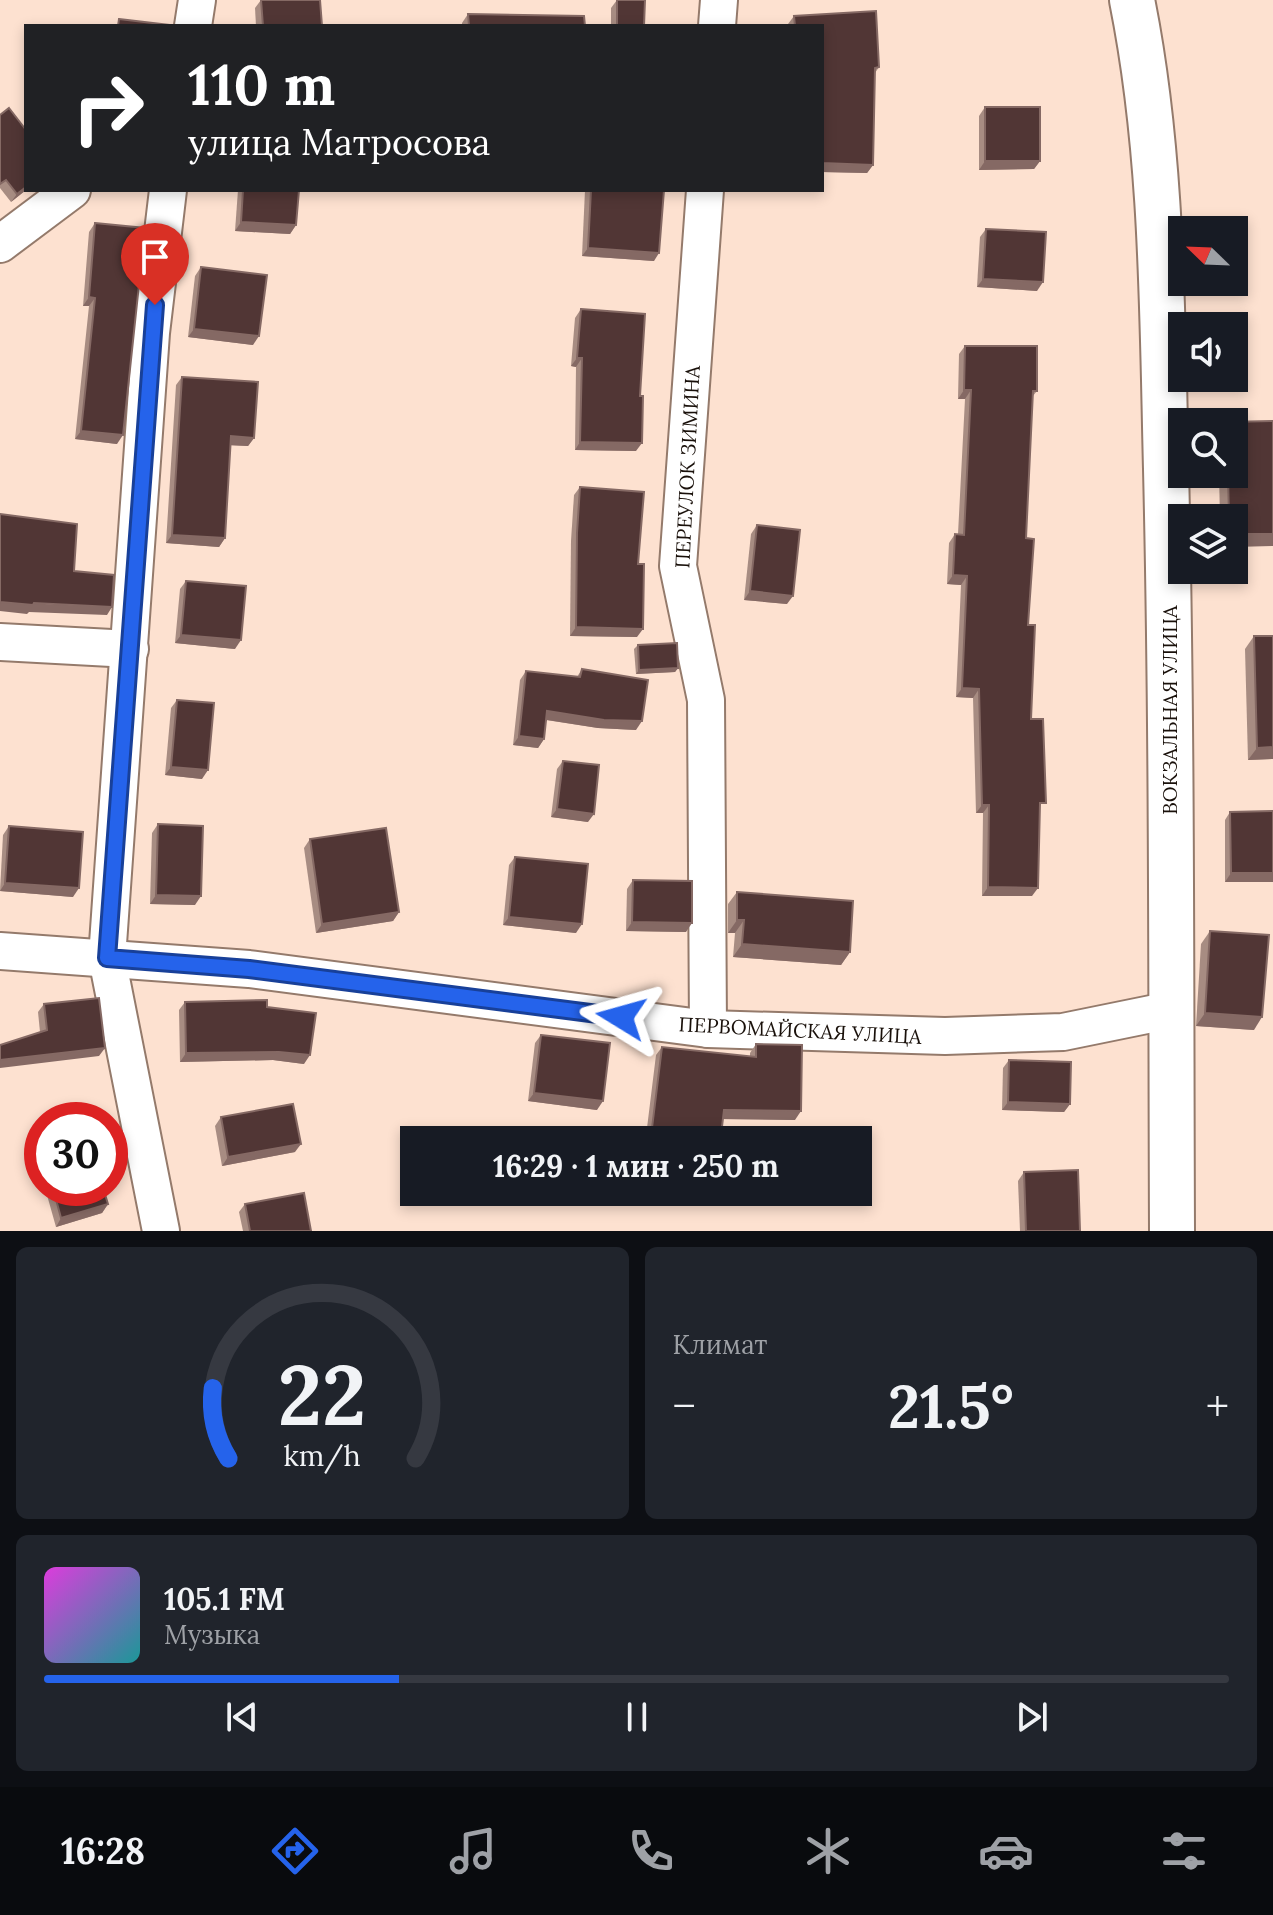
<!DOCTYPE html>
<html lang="ru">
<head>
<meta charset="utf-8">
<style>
	:root { --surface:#171b24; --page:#20242c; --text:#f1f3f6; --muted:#9ea1a6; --line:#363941; --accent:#2563eb }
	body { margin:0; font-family:Lora,serif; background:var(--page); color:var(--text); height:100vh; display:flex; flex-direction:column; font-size:30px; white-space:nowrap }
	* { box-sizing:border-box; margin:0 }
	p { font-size:26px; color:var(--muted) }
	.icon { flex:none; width:44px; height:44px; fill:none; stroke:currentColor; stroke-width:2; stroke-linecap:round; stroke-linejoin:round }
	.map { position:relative; height:1231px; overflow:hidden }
	.panel { display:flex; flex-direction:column; gap:16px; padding:16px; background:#0d0f14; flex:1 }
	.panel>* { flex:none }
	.hud { position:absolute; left:24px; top:24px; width:800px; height:168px; border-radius:0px; box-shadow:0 4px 12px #0003; background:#202124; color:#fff; overflow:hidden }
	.needle { width:52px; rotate:293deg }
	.tools { position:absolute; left:1168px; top:216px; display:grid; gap:16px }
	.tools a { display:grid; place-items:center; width:80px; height:80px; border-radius:0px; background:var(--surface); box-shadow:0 4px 12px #0003; font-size:40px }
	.speed { position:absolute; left:24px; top:1102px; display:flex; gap:16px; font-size:40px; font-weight:700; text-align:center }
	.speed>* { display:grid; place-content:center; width:104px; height:104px; border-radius:50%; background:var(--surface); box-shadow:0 4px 12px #0003; line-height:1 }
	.speed .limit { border:12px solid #d22; background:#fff; color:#111 }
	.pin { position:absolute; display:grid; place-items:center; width:68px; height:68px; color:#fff; margin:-82px -34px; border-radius:50% 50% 50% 0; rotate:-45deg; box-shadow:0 0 8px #0007 }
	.pin .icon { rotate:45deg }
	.me { position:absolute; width:88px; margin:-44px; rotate:278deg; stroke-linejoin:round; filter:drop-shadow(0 0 6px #0008) }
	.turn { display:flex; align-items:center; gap:28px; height:168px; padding:0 32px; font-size:36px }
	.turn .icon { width:104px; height:104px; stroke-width:2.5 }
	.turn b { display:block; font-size:56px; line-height:68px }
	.big { font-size:60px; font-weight:700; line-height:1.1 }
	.panel .card { flex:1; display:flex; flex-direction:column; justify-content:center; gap:12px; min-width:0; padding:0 28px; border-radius:12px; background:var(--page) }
	.panel .dial { align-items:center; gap:0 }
	.dial svg { height:208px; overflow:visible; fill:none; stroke:var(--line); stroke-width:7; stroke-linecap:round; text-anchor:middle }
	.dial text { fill:var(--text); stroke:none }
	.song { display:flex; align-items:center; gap:24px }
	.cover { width:96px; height:96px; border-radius:12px; background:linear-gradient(135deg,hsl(300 70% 55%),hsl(180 70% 35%)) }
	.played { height:8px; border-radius:4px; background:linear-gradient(90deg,var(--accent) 30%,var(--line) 30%) }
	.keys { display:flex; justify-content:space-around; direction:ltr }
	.heat { display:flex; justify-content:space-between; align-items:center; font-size:44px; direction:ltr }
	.panel .tiles { flex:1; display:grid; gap:16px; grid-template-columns:1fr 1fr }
	.card:last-child { grid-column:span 2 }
	.trip { position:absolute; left:400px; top:1126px; width:472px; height:80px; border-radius:0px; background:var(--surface); box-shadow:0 4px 12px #0003; font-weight:700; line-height:80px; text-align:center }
	.tabs { display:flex; height:128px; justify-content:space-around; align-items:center; background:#090b0e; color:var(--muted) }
	.tabs .icon { width:56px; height:56px }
	.tabs .current { color:var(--accent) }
	.tabs b { font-size:36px; color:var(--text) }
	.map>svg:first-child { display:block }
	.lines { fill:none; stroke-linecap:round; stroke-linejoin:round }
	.minor-casing { stroke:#947a6b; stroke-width:40 }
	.tertiary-casing { stroke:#947a6b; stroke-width:48 }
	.minor { stroke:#fff; stroke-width:36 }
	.tertiary { stroke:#fff; stroke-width:44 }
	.wall { fill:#a78c82 }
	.shaded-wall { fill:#856964 }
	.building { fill:#513635; stroke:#856964; stroke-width:2 }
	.route-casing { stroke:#184099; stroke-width:20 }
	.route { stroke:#2563eb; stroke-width:14 }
	.labels { text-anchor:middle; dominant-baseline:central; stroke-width:8; stroke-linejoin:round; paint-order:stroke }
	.street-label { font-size:20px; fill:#19100a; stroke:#fff }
</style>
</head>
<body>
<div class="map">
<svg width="1273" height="1231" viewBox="0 0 1273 1231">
	<rect width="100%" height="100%" fill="#fde1d0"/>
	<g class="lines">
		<defs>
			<g id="minor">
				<path d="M 193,26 L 197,0"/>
				<path d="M 717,26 L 719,0"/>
				<path d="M 705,190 L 678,566 L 706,700 L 708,1029"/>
				<path d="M 0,244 L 72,190"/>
				<path d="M 0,642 L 130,649"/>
				<path d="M 0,951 L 249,969 L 708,1029 L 945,1036 L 1063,1032 L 1171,1010"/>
				<path d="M 161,1231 L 107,958 L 151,333 L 168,190"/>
			</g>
			<path id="tertiary" d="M 1132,0 C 1163,154 1162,312 1166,469 C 1172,723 1171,977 1172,1231"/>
		</defs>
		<use href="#minor" class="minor-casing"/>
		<use href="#tertiary" class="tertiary-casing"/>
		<use href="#minor" class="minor"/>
		<use href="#tertiary" class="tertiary"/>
	</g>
	<g class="wall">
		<path d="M 261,0 L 322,26 L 256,26 L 255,8 Z"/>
		<path d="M 617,0 L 644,26 L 611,26 L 611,8 Z"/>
		<path d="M 876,11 L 879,67 L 875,73 L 873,165 L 867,173 L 822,172 L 822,26 L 789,26 L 788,24 L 794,16 Z"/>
		<path d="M 468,14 L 585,26 L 462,26 L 462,23 Z"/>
		<path d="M 985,107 L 1040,161 L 1034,169 L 979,170 L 979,116 Z"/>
		<path d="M 0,115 L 26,130 L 26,190 L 11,202 L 0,188 Z"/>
		<path d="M 238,190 L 299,190 L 296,225 L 290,234 L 235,231 Z"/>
		<path d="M 585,190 L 664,190 L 654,261 L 582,256 Z"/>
		<path d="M 95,223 L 117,444 L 75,439 L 89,306 L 83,306 L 89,232 Z"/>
		<path d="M 986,229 L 1037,291 L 977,287 L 980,237 Z"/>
		<path d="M 201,267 L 253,345 L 188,337 L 195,276 Z"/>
		<path d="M 581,309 L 636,451 L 575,450 L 576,367 L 571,366 L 575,318 Z"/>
		<path d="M 965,346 L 1037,391 L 1032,397 L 1026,538 L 1031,719 L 1040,812 L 1032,896 L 982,896 L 983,813 L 976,813 L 973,698 L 956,697 L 961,585 L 947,584 L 949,543 L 955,534 L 958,534 L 965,399 L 958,399 L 959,354 Z"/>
		<path d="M 182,377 L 254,438 L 248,446 L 230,445 L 225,538 L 219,547 L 166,543 L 176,385 Z"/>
		<path d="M 1219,474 L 1234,474 L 1234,518 L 1220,518 Z"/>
		<path d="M 580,487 L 637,637 L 570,636 L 571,541 L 574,495 Z"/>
		<path d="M 757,525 L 787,604 L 744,600 L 751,534 Z"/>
		<path d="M 186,581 L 235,649 L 175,643 L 180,589 Z"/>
		<path d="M 1254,636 L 1273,636 L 1273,759 L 1248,760 L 1245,649 Z"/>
		<path d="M 638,645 L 678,668 L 675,672 L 636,674 L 634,649 Z"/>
		<path d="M 582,669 L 636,730 L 598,728 L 546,720 L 544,739 L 538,748 L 513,745 L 520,680 L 526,671 L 577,677 Z"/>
		<path d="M 177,700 L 202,779 L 165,775 L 171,708 Z"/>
		<path d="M 563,761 L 588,822 L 551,817 L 557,769 Z"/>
		<path d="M 1230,812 L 1273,882 L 1225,882 L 1225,820 Z"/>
		<path d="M 158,824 L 195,905 L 150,904 L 152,833 Z"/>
		<path d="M 9,826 L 73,897 L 0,891 L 3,835 Z"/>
		<path d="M 310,839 L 399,912 L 393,921 L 316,933 L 304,848 Z"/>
		<path d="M 515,857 L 576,933 L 503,925 L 509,865 Z"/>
		<path d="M 633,880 L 686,932 L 626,931 L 627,889 Z"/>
		<path d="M 737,892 L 850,952 L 841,965 L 733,957 L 735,933 L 728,933 L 728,904 Z"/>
		<path d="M 1210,931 L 1254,1030 L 1196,1026 L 1201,944 Z"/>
		<path d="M 185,1002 L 267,1007 L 304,1064 L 273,1060 L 180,1062 L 179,1010 Z"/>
		<path d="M 44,1004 L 99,1056 L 40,1032 L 38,1012 Z"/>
		<path d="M 541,1035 L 597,1110 L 528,1101 L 535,1043 Z"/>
		<path d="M 756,1044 L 795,1120 L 723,1119 L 721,1135 L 718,1140 L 680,1140 L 646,1136 L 656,1055 L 662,1047 L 750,1057 L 750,1053 Z"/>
		<path d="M 1009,1060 L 1070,1104 L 1064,1112 L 1002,1110 L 1003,1068 Z"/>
		<path d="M 221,1117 L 295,1152 L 222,1166 L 215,1126 Z"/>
		<path d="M 1024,1172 L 1080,1231 L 1020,1231 L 1018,1181 Z"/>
		<path d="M 45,1188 L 103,1188 L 108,1204 L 102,1213 L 56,1227 Z"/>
		<path d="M 245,1204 L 311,1231 L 243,1231 L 239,1212 Z"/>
	</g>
	<g class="shaded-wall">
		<path d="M 985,161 L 1040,161 L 1034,169 L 979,170 Z"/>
		<path d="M 822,163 L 873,165 L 867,173 L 822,172 Z"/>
		<path d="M 26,187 L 26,190 L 11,202 L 17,194 Z"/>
		<path d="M 241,222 L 296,225 L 290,234 L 235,231 Z"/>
		<path d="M 588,248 L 659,253 L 654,261 L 582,256 Z"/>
		<path d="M 983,279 L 1043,282 L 1037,291 L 977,287 Z"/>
		<path d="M 89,297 L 95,298 L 89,306 L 83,306 Z"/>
		<path d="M 194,329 L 259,336 L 253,345 L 188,337 Z"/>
		<path d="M 577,358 L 582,358 L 576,367 L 571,366 Z"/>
		<path d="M 964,390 L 971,390 L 965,399 L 958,399 Z"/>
		<path d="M 81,431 L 123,435 L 117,444 L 75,439 Z"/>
		<path d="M 231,436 L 254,438 L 248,446 L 225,445 Z"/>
		<path d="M 580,442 L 642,443 L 636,451 L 575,450 Z"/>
		<path d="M 1234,534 L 1273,534 L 1273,546 L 1234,547 Z"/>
		<path d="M 172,535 L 225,538 L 219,547 L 166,543 Z"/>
		<path d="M 953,575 L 967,576 L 961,585 L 947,584 Z"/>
		<path d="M 750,591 L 793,596 L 787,604 L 744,600 Z"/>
		<path d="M 0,602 L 112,607 L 107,615 L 29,612 L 27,614 L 0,611 Z"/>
		<path d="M 576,627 L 643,629 L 637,637 L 570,636 Z"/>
		<path d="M 181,635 L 241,640 L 235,649 L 175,643 Z"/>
		<path d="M 678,668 L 675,672 L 636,674 L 639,670 Z"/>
		<path d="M 962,688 L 979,689 L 973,698 L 956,697 Z"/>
		<path d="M 547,711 L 642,721 L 636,730 L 598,728 L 541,719 Z"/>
		<path d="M 519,736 L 544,739 L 538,748 L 513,745 Z"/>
		<path d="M 1273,747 L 1273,759 L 1248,760 L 1257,748 Z"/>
		<path d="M 171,767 L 208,770 L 202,779 L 165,775 Z"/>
		<path d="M 982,805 L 989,805 L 983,813 L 976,813 Z"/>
		<path d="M 557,809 L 594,814 L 588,822 L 551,817 Z"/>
		<path d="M 1231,873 L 1273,873 L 1273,882 L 1225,882 Z"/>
		<path d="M 5,883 L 79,888 L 73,897 L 0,891 Z"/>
		<path d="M 988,887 L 1038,888 L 1032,896 L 982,896 Z"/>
		<path d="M 156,895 L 201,896 L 195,905 L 150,904 Z"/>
		<path d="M 399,912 L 393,921 L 316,933 L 322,924 Z"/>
		<path d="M 509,917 L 582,924 L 576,933 L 503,925 Z"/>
		<path d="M 737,920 L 744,920 L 735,933 L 728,933 Z"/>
		<path d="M 632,922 L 692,923 L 686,932 L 626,931 Z"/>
		<path d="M 742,944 L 850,952 L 841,965 L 733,957 Z"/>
		<path d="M 1205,1013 L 1262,1017 L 1254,1030 L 1196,1026 Z"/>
		<path d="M 105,1048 L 99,1056 L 0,1068 L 0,1060 Z"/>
		<path d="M 279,1052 L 310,1055 L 304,1064 L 273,1060 L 180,1062 L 186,1053 Z"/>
		<path d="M 534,1093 L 603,1101 L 597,1110 L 528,1101 Z"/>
		<path d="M 1008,1102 L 1070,1104 L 1064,1112 L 1002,1110 Z"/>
		<path d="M 724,1110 L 801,1111 L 795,1120 L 718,1119 Z"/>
		<path d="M 652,1128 L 721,1135 L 718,1140 L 680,1140 L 646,1136 Z"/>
		<path d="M 301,1144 L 295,1152 L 222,1166 L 228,1157 Z"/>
		<path d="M 108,1204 L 102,1213 L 56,1227 L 61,1218 Z"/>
	</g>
	<g class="building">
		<path d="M 261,0 L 320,0 L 322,26 L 263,26 Z"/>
		<path d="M 617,0 L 645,0 L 644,26 L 617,26 Z"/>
		<path d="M 876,11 L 879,67 L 875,68 L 873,165 L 822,163 L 822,26 L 795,26 L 794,16 Z"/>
		<path d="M 468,14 L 584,16 L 585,26 L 469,26 Z"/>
		<path d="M 119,19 L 169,25 L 169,26 L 118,26 Z"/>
		<rect x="985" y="107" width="55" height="54"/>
		<path d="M 9,108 L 26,130 L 26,187 L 17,194 L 6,180 L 0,184 L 0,115 Z"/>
		<path d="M 243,190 L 299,190 L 296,225 L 241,222 Z"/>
		<path d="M 591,190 L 664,190 L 659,253 L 588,248 Z"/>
		<path d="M 95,223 L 145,228 L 123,435 L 81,431 L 95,298 L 89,297 Z"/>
		<path d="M 986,229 L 1046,232 L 1043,282 L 983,279 Z"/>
		<path d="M 201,267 L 267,275 L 259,336 L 194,329 Z"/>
		<path d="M 581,309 L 645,314 L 640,396 L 643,396 L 642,443 L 580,442 L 582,358 L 577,358 Z"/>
		<path d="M 965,346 L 1037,346 L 1037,391 L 1033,391 L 1026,538 L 1034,539 L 1028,625 L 1035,625 L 1031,719 L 1043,719 L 1046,803 L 1040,803 L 1038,888 L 988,887 L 989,805 L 982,805 L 979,689 L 962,688 L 967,576 L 953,575 L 955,534 L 964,535 L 971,390 L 964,390 Z"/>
		<path d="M 182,377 L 258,382 L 254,438 L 231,436 L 225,538 L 172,535 Z"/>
		<path d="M 1273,421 L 1273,534 L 1234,534 L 1234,518 L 1229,518 L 1228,474 L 1234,474 L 1234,422 L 1227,422 Z"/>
		<path d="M 580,487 L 644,492 L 638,564 L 644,564 L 643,629 L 576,627 L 577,533 Z"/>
		<path d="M 0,514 L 77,524 L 74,571 L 114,575 L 112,607 L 34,603 L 33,605 L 0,602 Z"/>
		<path d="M 757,525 L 800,530 L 793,596 L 750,591 Z"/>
		<path d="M 186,581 L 246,586 L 241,640 L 181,635 Z"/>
		<path d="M 1254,636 L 1273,636 L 1273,747 L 1257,748 Z"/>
		<path d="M 677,643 L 678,668 L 639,670 L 638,645 Z"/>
		<path d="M 582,669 L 648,680 L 642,721 L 604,720 L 547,711 L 544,739 L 519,736 L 526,671 L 580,677 Z"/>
		<path d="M 177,700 L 214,703 L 208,770 L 171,767 Z"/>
		<path d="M 563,761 L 599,765 L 594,814 L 557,809 Z"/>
		<path d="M 1273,811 L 1273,873 L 1231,873 L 1230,812 Z"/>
		<path d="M 158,824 L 203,826 L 201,896 L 156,895 Z"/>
		<path d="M 9,826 L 83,832 L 79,888 L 5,883 Z"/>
		<path d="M 386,828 L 399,912 L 322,924 L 310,839 Z"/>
		<path d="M 515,857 L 588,864 L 582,924 L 509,917 Z"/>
		<path d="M 633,880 L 692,881 L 692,923 L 632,922 Z"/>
		<path d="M 737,892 L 853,901 L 850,952 L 742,944 L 744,920 L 737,920 Z"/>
		<path d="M 1210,931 L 1269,935 L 1262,1017 L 1205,1013 Z"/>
		<path d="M 99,998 L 105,1048 L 0,1060 L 0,1045 L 47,1030 L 44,1004 Z"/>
		<path d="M 267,1000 L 267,1007 L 316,1013 L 310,1055 L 279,1052 L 186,1053 L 185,1002 Z"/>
		<path d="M 541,1035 L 610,1043 L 603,1101 L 534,1093 Z"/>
		<path d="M 756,1044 L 802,1045 L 801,1111 L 724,1110 L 721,1135 L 652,1128 L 662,1047 L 756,1057 Z"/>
		<path d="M 1009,1060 L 1071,1062 L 1070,1104 L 1008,1102 Z"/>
		<path d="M 293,1104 L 301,1144 L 228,1157 L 221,1117 Z"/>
		<path d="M 1078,1170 L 1080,1231 L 1026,1231 L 1024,1172 Z"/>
		<path d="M 53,1188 L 103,1188 L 108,1204 L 61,1218 Z"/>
		<path d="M 304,1193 L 311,1231 L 250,1231 L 245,1204 Z"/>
	</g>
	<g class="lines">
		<defs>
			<path id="route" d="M 155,305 L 107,958 L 249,969 L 621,1017"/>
		</defs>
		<use href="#route" class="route-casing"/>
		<use href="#route" class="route"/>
	</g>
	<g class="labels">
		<g class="street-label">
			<text transform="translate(687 467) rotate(-87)">ПЕРЕУЛОК ЗИМИНА</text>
			<text transform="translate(1169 710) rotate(-90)">ВОКЗАЛЬНАЯ УЛИЦА</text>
			<text transform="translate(800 1030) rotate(3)">ПЕРВОМАЙСКАЯ УЛИЦА</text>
		</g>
	</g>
</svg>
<div class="tools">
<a><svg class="needle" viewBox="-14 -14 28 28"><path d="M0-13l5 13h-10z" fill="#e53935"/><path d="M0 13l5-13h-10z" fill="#9ea1a6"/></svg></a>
<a><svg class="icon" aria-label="sound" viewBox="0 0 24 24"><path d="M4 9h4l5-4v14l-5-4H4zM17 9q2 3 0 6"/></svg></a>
<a><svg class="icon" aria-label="search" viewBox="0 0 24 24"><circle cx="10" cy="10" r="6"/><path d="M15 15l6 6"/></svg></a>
<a><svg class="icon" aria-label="layers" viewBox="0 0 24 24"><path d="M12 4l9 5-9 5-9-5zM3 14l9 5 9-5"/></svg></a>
</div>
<div class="speed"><div class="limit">30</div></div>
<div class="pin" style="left:155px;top:305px;background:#d93025"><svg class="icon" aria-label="arrive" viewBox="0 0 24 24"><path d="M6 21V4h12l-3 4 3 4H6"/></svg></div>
<svg class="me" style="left:621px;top:1017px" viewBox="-20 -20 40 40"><path d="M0-17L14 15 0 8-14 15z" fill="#2563eb" stroke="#fff" stroke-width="4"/></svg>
<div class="trip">16:29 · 1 мин · 250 m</div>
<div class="hud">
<div class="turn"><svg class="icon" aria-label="right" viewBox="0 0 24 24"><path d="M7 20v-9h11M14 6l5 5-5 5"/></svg><div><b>110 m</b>улица Матросова</div></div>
</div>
</div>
<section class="panel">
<div class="tiles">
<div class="card dial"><svg viewBox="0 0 100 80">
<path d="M14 69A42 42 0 1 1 86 69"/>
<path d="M14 69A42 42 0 0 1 8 42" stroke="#2563eb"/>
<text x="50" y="56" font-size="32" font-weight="700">22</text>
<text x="50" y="72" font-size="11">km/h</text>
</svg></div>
<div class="card"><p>Климат</p>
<div class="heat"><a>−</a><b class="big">21.5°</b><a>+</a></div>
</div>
<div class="card">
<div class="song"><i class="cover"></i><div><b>105.1 FM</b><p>Музыка</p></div></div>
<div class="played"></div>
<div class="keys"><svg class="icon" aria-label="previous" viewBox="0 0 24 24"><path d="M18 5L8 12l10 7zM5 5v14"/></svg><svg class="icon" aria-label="pause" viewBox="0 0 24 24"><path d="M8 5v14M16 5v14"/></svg><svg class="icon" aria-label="next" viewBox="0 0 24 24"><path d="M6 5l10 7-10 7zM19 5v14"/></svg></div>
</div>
</div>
</section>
<nav class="tabs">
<b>16:28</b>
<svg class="icon current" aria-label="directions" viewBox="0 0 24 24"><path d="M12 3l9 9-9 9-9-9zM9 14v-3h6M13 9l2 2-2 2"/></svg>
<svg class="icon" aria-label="music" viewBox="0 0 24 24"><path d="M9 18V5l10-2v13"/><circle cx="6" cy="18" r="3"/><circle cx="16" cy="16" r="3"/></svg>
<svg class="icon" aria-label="phone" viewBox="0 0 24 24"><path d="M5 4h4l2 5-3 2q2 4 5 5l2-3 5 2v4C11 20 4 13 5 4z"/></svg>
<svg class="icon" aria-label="climate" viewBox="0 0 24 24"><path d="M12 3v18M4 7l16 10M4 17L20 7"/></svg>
<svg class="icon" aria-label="car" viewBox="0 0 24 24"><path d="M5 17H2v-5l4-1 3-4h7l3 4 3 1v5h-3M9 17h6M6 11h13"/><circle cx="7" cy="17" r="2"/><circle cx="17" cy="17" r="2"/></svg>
<svg class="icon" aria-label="filters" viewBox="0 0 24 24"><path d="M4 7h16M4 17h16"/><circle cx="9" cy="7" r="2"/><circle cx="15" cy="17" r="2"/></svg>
</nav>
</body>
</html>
